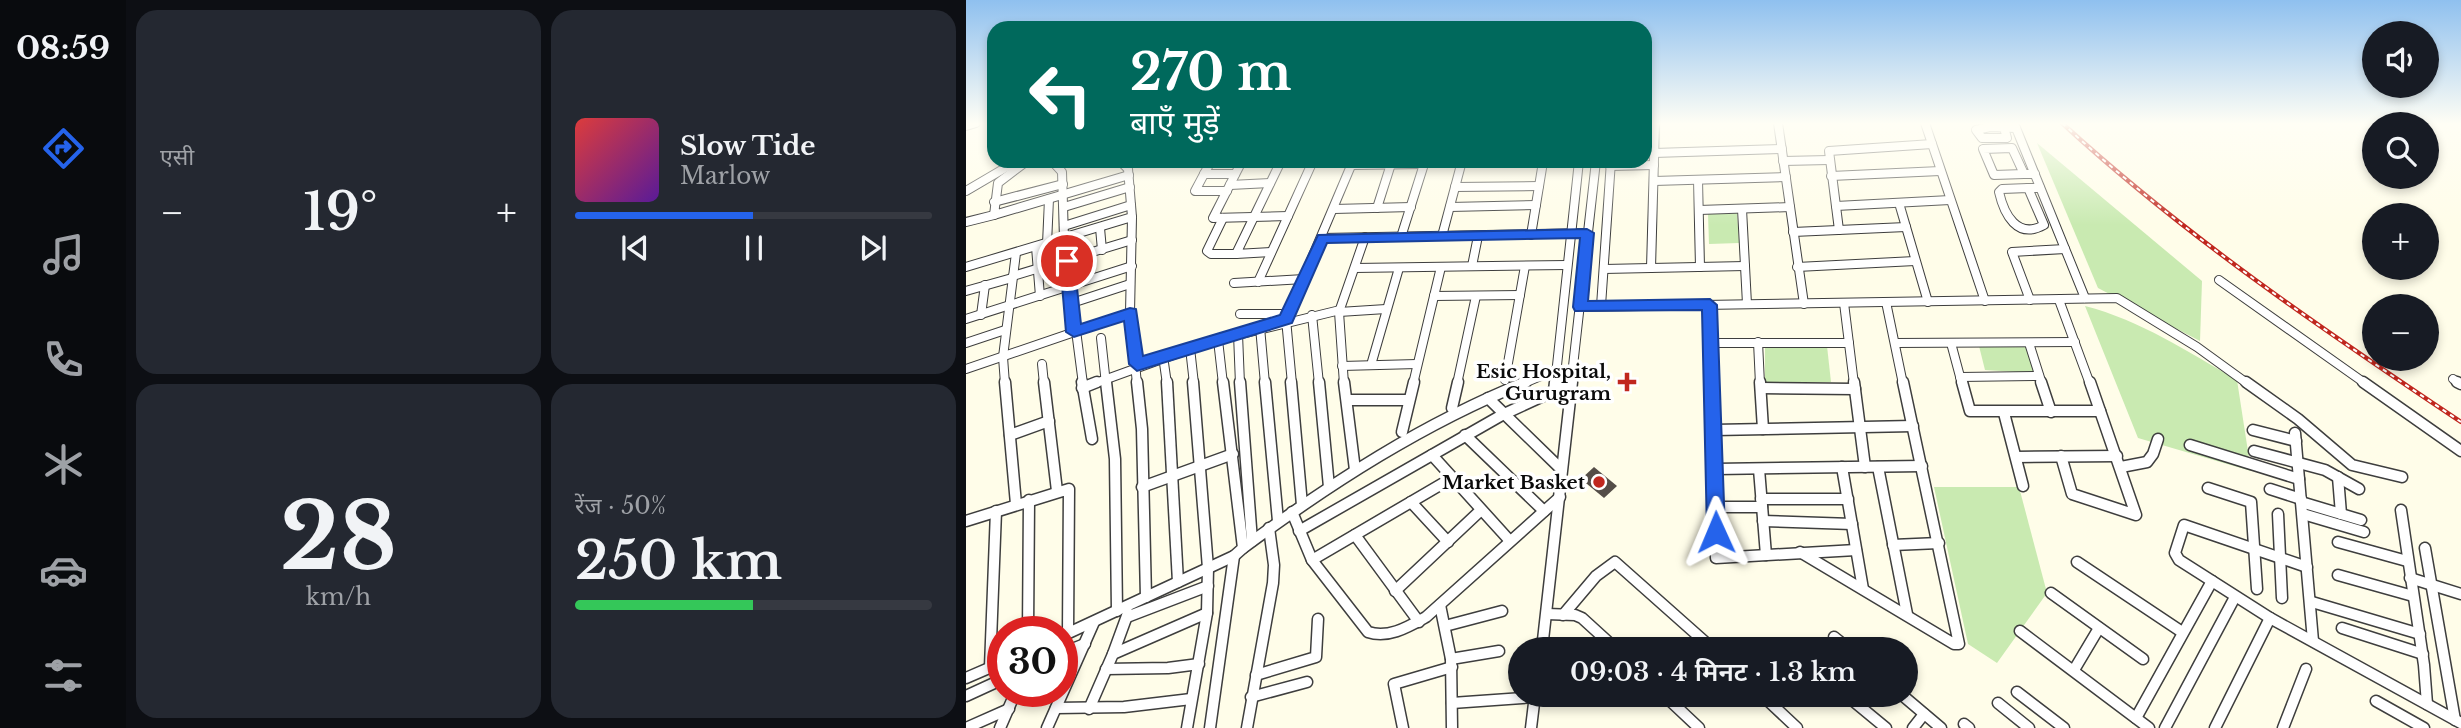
<!DOCTYPE html>
<html lang="hi">
<head>
<meta charset="utf-8">
<style>
	:root { --surface:#171b24; --page:#242831; --text:#f1f3f6; --muted:#9ea1a6; --line:#363941; --accent:#2563eb }
	body { margin:0; font-family:"Libre Baskerville","Noto Sans Devanagari",serif; background:var(--page); color:var(--text); height:100vh; display:flex; flex-direction:column; font-size:26px; white-space:nowrap }
	* { box-sizing:border-box; margin:0 }
	p { font-size:23px; color:var(--muted) }
	.icon { flex:none; width:38px; height:38px; fill:none; stroke:currentColor; stroke-width:2; stroke-linecap:round; stroke-linejoin:round }
	.map { position:relative; flex:1; overflow:hidden }
	.drawer { display:flex; flex-direction:column; gap:10px; padding:10px; background:#0d0f14; width:840px }
	.drawer>* { flex:none }
	.guide { position:absolute; left:21px; top:21px; width:665px; height:147px; border-radius:21px; box-shadow:0 4px 10px #0003; background:#00695c; color:#fff; overflow:hidden }
	.buttons { position:absolute; left:1396px; top:21px; display:grid; gap:14px }
	.buttons a { display:grid; place-items:center; width:77px; height:77px; border-radius:50%; background:var(--surface); box-shadow:0 4px 10px #0003; font-size:35px }
	.speed { position:absolute; left:21px; top:616px; display:flex; gap:14px; font-size:35px; font-weight:700; text-align:center }
	.speed>* { display:grid; place-content:center; width:91px; height:91px; border-radius:50%; background:var(--surface); box-shadow:0 4px 10px #0003; line-height:1 }
	.speed .limit { border:10px solid #d22; background:#fff; color:#111 }
	.pin { position:absolute; display:grid; place-items:center; width:60px; height:60px; color:#fff; margin:-30px; border:4px solid #fff; border-radius:50%; box-shadow:0 2px 7px #0007 }
	.me { position:absolute; width:77px; margin:-38px; rotate:359deg; stroke-linejoin:round; filter:drop-shadow(0 0 5px #0008) }
	.turn { display:flex; align-items:center; gap:24px; height:147px; padding:0 28px; font-size:32px }
	.turn .icon { width:91px; height:91px; stroke-width:2.5 }
	.turn b { display:block; font-size:49px; line-height:60px }
	.big { font-size:52px; font-weight:600; line-height:1.1 }
	.drawer .card { flex:1; display:flex; flex-direction:column; justify-content:center; gap:10px; min-width:0; padding:0 24px; border-radius:21px; background:var(--page) }
	.drawer .dial { align-items:center; gap:0 }
	.dial b { font-size:91px; line-height:1 }
	.song { display:flex; align-items:center; gap:21px }
	.cover { width:84px; height:84px; border-radius:10px; background:linear-gradient(135deg,hsl(0 70% 55%),hsl(270 70% 35%)) }
	.played { height:7px; border-radius:4px; background:linear-gradient(90deg,var(--accent) 50%,var(--line) 50%) }
	.keys { display:flex; justify-content:space-around; direction:ltr }
	.heat { display:flex; justify-content:space-between; align-items:center; font-size:38px; direction:ltr }
	.charge { height:10px; border-radius:5px; background:linear-gradient(90deg,#34c759 50%,var(--line) 0) }
	.drawer .tiles { flex:1; display:grid; gap:10px; grid-template-columns:repeat(2,1fr) }
	.trip { position:absolute; left:542px; top:637px; width:410px; height:70px; border-radius:35px; background:var(--surface); box-shadow:0 4px 10px #0003; font-weight:600; line-height:70px; text-align:center }
	main { display:flex; flex:1; min-height:0 }
	.menu { display:flex; flex-direction:column; width:126px; justify-content:space-around; align-items:center; background:#090b0e; color:var(--muted) }
	.menu .icon { width:49px; height:49px }
	.menu .selected { color:var(--accent) }
	.menu b { font-size:32px; color:var(--text) }
	.map>svg:first-child { display:block }
	.green { fill:#c9eab1 }
	.building { fill:#544d47 }
	.lines { fill:none; stroke-linecap:round; stroke-linejoin:round }
	.minor-far1-casing { stroke:#3e3e3e; stroke-width:10 }
	.minor-casing { stroke:#3e3e3e; stroke-width:13 }
	.minor-far1 { stroke:#fff; stroke-width:8 }
	.minor { stroke:#fff; stroke-width:10 }
	.rail-casing { stroke:#c0271e; stroke-width:4.5 }
	.rail { stroke:#fff; stroke-width:2; stroke-dasharray:4.5; stroke-linecap:butt }
	.route { fill:#2563eb; stroke:#184099; stroke-width:2 }
	.poi-dot { fill:#c0271e; stroke:#fff; stroke-width:2.5 }
	.labels { text-anchor:middle; dominant-baseline:central; stroke-width:7; stroke-linejoin:round; paint-order:stroke }
	.poi-label { font-size:19px; font-weight:bold; fill:#0b0b0b; stroke:#fff; text-anchor:end }
</style>
</head>
<body>
<main>
<nav class="menu">
<b>08:59</b>
<svg class="icon selected" aria-label="directions" viewBox="0 0 24 24"><path d="M12 3l9 9-9 9-9-9zM9 14v-3h6M13 9l2 2-2 2"/></svg>
<svg class="icon" aria-label="music" viewBox="0 0 24 24"><path d="M9 18V5l10-2v13"/><circle cx="6" cy="18" r="3"/><circle cx="16" cy="16" r="3"/></svg>
<svg class="icon" aria-label="phone" viewBox="0 0 24 24"><path d="M5 4h4l2 5-3 2q2 4 5 5l2-3 5 2v4C11 20 4 13 5 4z"/></svg>
<svg class="icon" aria-label="climate" viewBox="0 0 24 24"><path d="M12 3v18M4 7l16 10M4 17L20 7"/></svg>
<svg class="icon" aria-label="car" viewBox="0 0 24 24"><path d="M5 17H2v-5l4-1 3-4h7l3 4 3 1v5h-3M9 17h6M6 11h13"/><circle cx="7" cy="17" r="2"/><circle cx="17" cy="17" r="2"/></svg>
<svg class="icon" aria-label="filters" viewBox="0 0 24 24"><path d="M4 7h16M4 17h16"/><circle cx="9" cy="7" r="2"/><circle cx="15" cy="17" r="2"/></svg>
</nav>
<section class="drawer">
<div class="tiles">
<div class="card"><p>एसी</p>
<div class="heat"><a>−</a><b class="big">19°</b><a>+</a></div>
</div>
<div class="card">
<div class="song"><i class="cover"></i><div><b>Slow Tide</b><p>Marlow</p></div></div>
<div class="played"></div>
<div class="keys"><svg class="icon" aria-label="previous" viewBox="0 0 24 24"><path d="M18 5L8 12l10 7zM5 5v14"/></svg><svg class="icon" aria-label="pause" viewBox="0 0 24 24"><path d="M8 5v14M16 5v14"/></svg><svg class="icon" aria-label="next" viewBox="0 0 24 24"><path d="M6 5l10 7-10 7zM19 5v14"/></svg></div>
</div>
<div class="card dial"><b>28</b><p>km/h</p></div>
<div class="card"><p>रेंज · 50%</p><b class="big">250 km</b><div class="charge"></div></div>
</div>
</section>
<div class="map">
<svg width="1495" height="728" viewBox="0 0 1495 728">
	<rect width="100%" height="100%" fill="#fffde9"/>
	<g class="green">
		<path d="M 1071,143 L 1236,281 L 1234,341 L 1132,288 Z"/>
		<path d="M 771,212 L 773,243 L 743,244 L 742,214 Z"/>
		<path d="M 1119,306 C 1174,320 1222,352 1271,380 L 1285,471 L 1172,438 Z"/>
		<path d="M 1061,345 L 1070,373 L 1019,370 L 1013,346 Z"/>
		<path d="M 861,346 L 865,382 L 799,383 L 799,347 Z"/>
		<path d="M 968,487 L 1053,487 L 1081,593 L 1031,663 L 1002,644 Z"/>
	</g>
	<path class="building" d="M 628,467 L 651,486 L 638,498 L 615,479 Z"/>
	<g class="lines">
		<defs>
			<g id="minor-far1">
				<path d="M 812,123 L 838,304"/>
				<path d="M 959,123 L 1019,301"/>
				<path d="M 1048,123 L 1119,298"/>
				<path d="M 0,126 L 10,123"/>
				<path d="M 1038,128 L 1041,138 L 1016,138 L 1010,130 L 1024,127 L 1050,128"/>
				<path d="M 1046,148 L 1058,174 L 1028,175 L 1017,149 Z"/>
				<path d="M 688,153 L 816,149"/>
				<path d="M 61,161 L 32,183 L 28,215 L 163,175"/>
				<path d="M 86,161 L 96,172 L 98,239 L 117,384"/>
				<path d="M 154,161 L 162,169 L 166,217 L 164,313 L 171,384"/>
				<path d="M 245,161 L 229,191 L 261,191"/>
				<path d="M 276,161 L 247,218 L 322,216"/>
				<path d="M 817,161 L 863,160"/>
				<path d="M 171,162 L 184,161"/>
				<path d="M 495,163 L 610,161"/>
				<path d="M 386,165 L 458,164"/>
				<path d="M 644,166 L 688,165"/>
				<path d="M 238,174 L 269,174"/>
				<path d="M 1058,174 L 1069,174"/>
				<path d="M 865,176 L 974,171"/>
				<path d="M 732,180 L 734,267"/>
				<path d="M 688,181 L 820,177"/>
				<path d="M 264,185 L 304,183"/>
				<path d="M 489,187 L 573,186"/>
				<path d="M 1062,188 L 1078,225 C 1051,240 1038,214 1033,192 L 1036,189 Z"/>
				<path d="M 1062,188 L 1074,188"/>
				<path d="M 0,191 L 51,161"/>
				<path d="M 28,202 L 97,184"/>
				<path d="M 933,203 L 962,302"/>
				<path d="M 870,206 L 984,200"/>
				<path d="M 98,207 L 164,187"/>
				<path d="M 484,207 L 570,205"/>
				<path d="M 411,208 L 425,164"/>
				<path d="M 368,209 L 445,207"/>
				<path d="M 776,209 L 781,304"/>
				<path d="M 733,210 L 824,207"/>
				<path d="M 257,218 L 241,251 L 245,254 L 270,254"/>
				<path d="M 0,222 L 28,215"/>
				<path d="M 98,226 L 165,205"/>
				<path d="M 134,228 L 136,250"/>
				<path d="M 873,230 L 863,151 L 966,144"/>
				<path d="M 827,232 L 940,227"/>
				<path d="M 565,235 L 577,162"/>
				<path d="M 476,236 L 496,161"/>
				<path d="M 435,237 L 459,161"/>
				<path d="M 356,238 L 621,233"/>
				<path d="M 81,244 L 83,199"/>
				<path d="M 70,247 L 74,296"/>
				<path d="M 305,252 L 270,254 L 315,161"/>
				<path d="M 506,266 L 512,236"/>
				<path d="M 0,267 L 166,217"/>
				<path d="M 831,267 L 949,261"/>
				<path d="M 389,268 L 601,265"/>
				<path d="M 685,268 L 689,123"/>
				<path d="M 638,269 L 779,266"/>
				<path d="M 47,276 L 166,240"/>
				<path d="M 1253,280 L 1400,384"/>
				<path d="M 292,282 L 347,161"/>
				<path d="M 268,283 L 338,279"/>
				<path d="M 0,291 L 46,278"/>
				<path d="M 468,296 L 554,295"/>
				<path d="M 1064,300 L 1046,252 L 1099,249"/>
				<path d="M 1093,300 L 1124,384"/>
				<path d="M 920,302 L 937,384"/>
				<path d="M 106,303 L 164,284"/>
				<path d="M 878,303 L 888,384"/>
				<path d="M 744,305 L 746,384"/>
				<path d="M 635,306 L 645,161"/>
				<path d="M 614,307 L 1151,298 L 1231,347 L 1282,384"/>
				<path d="M 373,312 L 420,309"/>
				<path d="M 274,314 L 322,314"/>
				<path d="M 15,315 L 19,285"/>
				<path d="M 346,315 L 353,384"/>
				<path d="M 0,319 L 166,266"/>
				<path d="M 294,327 L 299,384"/>
				<path d="M 272,334 L 274,384"/>
				<path d="M 135,338 L 140,384"/>
				<path d="M 252,340 L 257,384"/>
				<path d="M 792,342 L 794,384"/>
				<path d="M 0,343 L 39,330"/>
				<path d="M 745,343 L 883,343"/>
				<path d="M 929,343 L 1109,342"/>
				<path d="M 985,343 L 996,384"/>
				<path d="M 1063,343 L 1076,384"/>
				<path d="M 224,348 L 228,384"/>
				<path d="M 197,356 L 201,384"/>
				<path d="M 76,364 L 78,384"/>
				<path d="M 405,365 L 433,268"/>
				<path d="M 376,366 L 451,364"/>
				<path d="M 0,369 L 164,313"/>
				<path d="M 994,377 L 1073,376"/>
				<path d="M 1487,379 L 1494,384"/>
				<path d="M 539,380 L 559,266"/>
				<path d="M 39,384 L 37,357 L 50,253"/>
				<path d="M 127,384 L 243,342 L 374,310"/>
				<path d="M 326,384 L 320,319 L 387,161"/>
				<path d="M 378,384 L 373,312 L 399,237"/>
				<path d="M 447,384 L 475,267"/>
				<path d="M 491,384 L 510,296"/>
				<path d="M 556,384 L 589,370"/>
				<path d="M 589,384 L 613,161"/>
				<path d="M 605,384 L 630,161"/>
			</g>
			<g id="minor">
				<path d="M 39,382 L 50,504"/>
				<path d="M 78,382 L 91,491"/>
				<path d="M 116,382 L 126,439"/>
				<path d="M 140,382 L 149,459 L 151,611"/>
				<path d="M 171,382 L 176,429 L 180,597"/>
				<path d="M 201,382 L 212,582"/>
				<path d="M 274,382 L 286,541"/>
				<path d="M 299,382 L 312,521"/>
				<path d="M 325,382 L 336,505"/>
				<path d="M 353,382 L 363,487"/>
				<path d="M 378,382 L 389,470"/>
				<path d="M 746,382 L 750,558 L 890,550"/>
				<path d="M 794,382 L 797,429"/>
				<path d="M 888,382 L 899,467"/>
				<path d="M 996,382 L 1004,411 L 1134,411"/>
				<path d="M 1075,382 L 1085,412"/>
				<path d="M 1280,382 L 1332,419 L 1386,465 L 1436,477"/>
				<path d="M 1397,382 L 1495,451"/>
				<path d="M 1491,382 L 1495,384"/>
				<path d="M 116,388 L 131,382"/>
				<path d="M 795,388 L 889,389"/>
				<path d="M 588,391 L 589,382"/>
				<path d="M 522,398 L 595,469"/>
				<path d="M 381,400 L 443,400"/>
				<path d="M 486,408 L 492,382"/>
				<path d="M 1038,413 L 1057,486"/>
				<path d="M 748,430 L 947,426"/>
				<path d="M 1287,430 L 1330,441"/>
				<path d="M 436,432 L 448,382"/>
				<path d="M 1329,433 L 1347,641"/>
				<path d="M 44,435 L 83,421"/>
				<path d="M 499,435 L 578,511"/>
				<path d="M 1224,445 L 1333,479"/>
				<path d="M 1288,451 L 1359,470 L 1393,489"/>
				<path d="M 466,455 L 544,541"/>
				<path d="M 1095,456 L 1106,494 L 1170,515 L 1124,382"/>
				<path d="M 1050,457 L 1151,456"/>
				<path d="M 876,467 L 897,589"/>
				<path d="M 912,467 L 941,614"/>
				<path d="M 1155,467 L 1181,462 L 1187,454 L 1192,439"/>
				<path d="M 750,469 L 956,466"/>
				<path d="M 793,469 L 800,555"/>
				<path d="M 1372,477 L 1375,514"/>
				<path d="M 176,487 L 267,454"/>
				<path d="M 1242,488 L 1285,502 L 1291,589"/>
				<path d="M 1304,489 L 1335,499"/>
				<path d="M 795,499 L 882,499"/>
				<path d="M 445,502 L 482,542"/>
				<path d="M 1335,502 L 1395,520"/>
				<path d="M 750,507 L 796,507"/>
				<path d="M 1435,510 L 1458,665 L 1461,704"/>
				<path d="M 326,512 L 346,560 L 402,632 C 422,639 442,627 460,617 L 594,497"/>
				<path d="M 1312,514 L 1316,598"/>
				<path d="M 1337,514 L 1398,532"/>
				<path d="M 0,521 L 103,489 L 102,633"/>
				<path d="M 797,521 L 886,524"/>
				<path d="M 333,531 L 536,415 L 588,391 L 605,388"/>
				<path d="M 389,535 L 453,622"/>
				<path d="M 1372,542 L 1441,561"/>
				<path d="M 927,545 L 973,543"/>
				<path d="M 277,548 C 365,483 458,423 560,382"/>
				<path d="M 1459,548 L 1489,720"/>
				<path d="M 834,552 L 988,644 L 993,644 L 937,382"/>
				<path d="M 346,560 L 486,478"/>
				<path d="M 1111,562 L 1216,632"/>
				<path d="M 1341,567 L 1218,525 L 1209,553 L 1213,560 L 1304,618 L 1495,723"/>
				<path d="M 1372,575 L 1447,596"/>
				<path d="M 1444,578 L 1495,594"/>
				<path d="M 429,591 L 515,510"/>
				<path d="M 1085,593 L 1177,659"/>
				<path d="M 1346,602 L 1454,634"/>
				<path d="M 474,605 L 485,659 L 486,728"/>
				<path d="M 581,614 L 609,615 L 616,618 L 650,649"/>
				<path d="M 597,615 L 630,576 L 649,562 L 747,649"/>
				<path d="M 161,617 L 242,586"/>
				<path d="M 479,626 L 536,611"/>
				<path d="M 1376,628 L 1457,654"/>
				<path d="M 1054,631 L 1183,728"/>
				<path d="M 62,632 L 63,500"/>
				<path d="M 96,636 L 268,556 L 277,548 L 257,382"/>
				<path d="M 868,637 L 883,649"/>
				<path d="M 576,649 L 606,382"/>
				<path d="M 96,653 L 119,644"/>
				<path d="M 147,654 L 162,613"/>
				<path d="M 485,659 L 533,651"/>
				<path d="M 24,667 L 30,511"/>
				<path d="M 140,669 L 202,668 L 233,664"/>
				<path d="M 1108,670 L 1133,628"/>
				<path d="M 290,675 L 350,657 L 352,619"/>
				<path d="M 0,678 L 37,662"/>
				<path d="M 1051,692 L 1098,728"/>
				<path d="M 698,695 L 733,728"/>
				<path d="M 796,695 L 831,728"/>
				<path d="M 880,695 L 920,728"/>
				<path d="M 936,695 L 975,728"/>
				<path d="M 0,696 L 37,679"/>
				<path d="M 285,697 L 341,682"/>
				<path d="M 1410,701 L 1458,728"/>
				<path d="M 486,703 L 569,697"/>
				<path d="M 1032,703 L 1063,728"/>
				<path d="M 90,708 L 158,707 L 225,699"/>
				<path d="M 123,709 L 147,654 L 241,613"/>
				<path d="M 1170,718 L 1246,581"/>
				<path d="M 998,724 L 1003,728"/>
				<path d="M 0,728 L 43,709"/>
				<path d="M 34,728 L 50,691"/>
				<path d="M 81,728 L 128,622"/>
				<path d="M 221,728 L 241,613 L 242,568 L 227,382"/>
				<path d="M 244,728 L 268,556"/>
				<path d="M 281,728 L 307,583 L 308,565 L 303,528"/>
				<path d="M 437,728 L 428,684 L 486,667"/>
				<path d="M 565,728 L 569,695"/>
				<path d="M 947,728 L 958,714"/>
				<path d="M 1199,728 L 1269,597"/>
				<path d="M 1249,728 L 1304,618"/>
				<path d="M 1317,728 L 1340,669"/>
			</g>
		</defs>
		<use href="#minor-far1" class="minor-far1-casing"/>
		<use href="#minor" class="minor-casing"/>
		<use href="#minor-far1" class="minor-far1"/>
		<use href="#minor" class="minor"/>
		<defs>
			<path id="rail" d="M 1096,123 C 1219,236 1356,329 1495,422"/>
		</defs>
		<use href="#rail" class="rail-casing"/>
		<use href="#rail" class="rail"/>
	</g>
	<linearGradient id="sky" x2="0" y2="1"><stop stop-color="#8fc0ef"/><stop offset="0.55" stop-color="#fffef5"/><stop offset="1" stop-color="#fffef5" stop-opacity="0"/></linearGradient>
	<rect width="1495" height="225" fill="url(#sky)"/>
	<path class="route" d="M 621,229 L 628,233 L 622,301 L 744,299 L 751,305 L 759,532 L 757,538 L 750,541 L 743,538 L 741,532 L 736,310 L 609,311 L 607,307 L 614,238 L 361,243 L 326,323 L 171,371 L 163,364 L 158,321 L 108,337 L 100,332 L 94,261 L 101,256 L 108,261 L 115,324 L 164,308 L 170,309 L 177,356 L 314,315 L 352,235 Z"/>
	<g class="poi-dot">
		<path d="M657.5 371.5h7v7h7v7h-7v7h-7v-7h-7v-7h7z"/>
		<circle cx="633" cy="482" r="7"/>
	</g>
	<g class="labels">
		<g class="poi-label">
			<text x="645" y="371">Esic Hospital,<tspan x="645" dy="22">Gurugram</tspan></text>
			<text x="619" y="482">Market Basket</text>
		</g>
	</g>
</svg>
<div class="buttons">
<a><svg class="icon" aria-label="sound" viewBox="0 0 24 24"><path d="M4 9h4l5-4v14l-5-4H4zM17 9q2 3 0 6"/></svg></a>
<a><svg class="icon" aria-label="search" viewBox="0 0 24 24"><circle cx="10" cy="10" r="6"/><path d="M15 15l6 6"/></svg></a>
<a>+</a>
<a>−</a>
</div>
<div class="speed"><div class="limit">30</div></div>
<div class="pin" style="left:101px;top:261px;background:#d93025"><svg class="icon" aria-label="arrive" viewBox="0 0 24 24"><path d="M6 21V4h12l-3 4 3 4H6"/></svg></div>
<svg class="me" style="left:750px;top:532px" viewBox="-20 -20 40 40"><path d="M0-17L14 15 0 8-14 15z" fill="#2563eb" stroke="#fff" stroke-width="4"/></svg>
<div class="trip">09:03 · 4 मिनट · 1.3 km</div>
<div class="guide">
<div class="turn"><svg class="icon" aria-label="left" viewBox="0 0 24 24"><path d="M17 20v-9H6M10 6l-5 5 5 5"/></svg><div><b>270 m</b>बाएँ मुड़ें</div></div>
</div>
</div>
</main>
</body>
</html>
